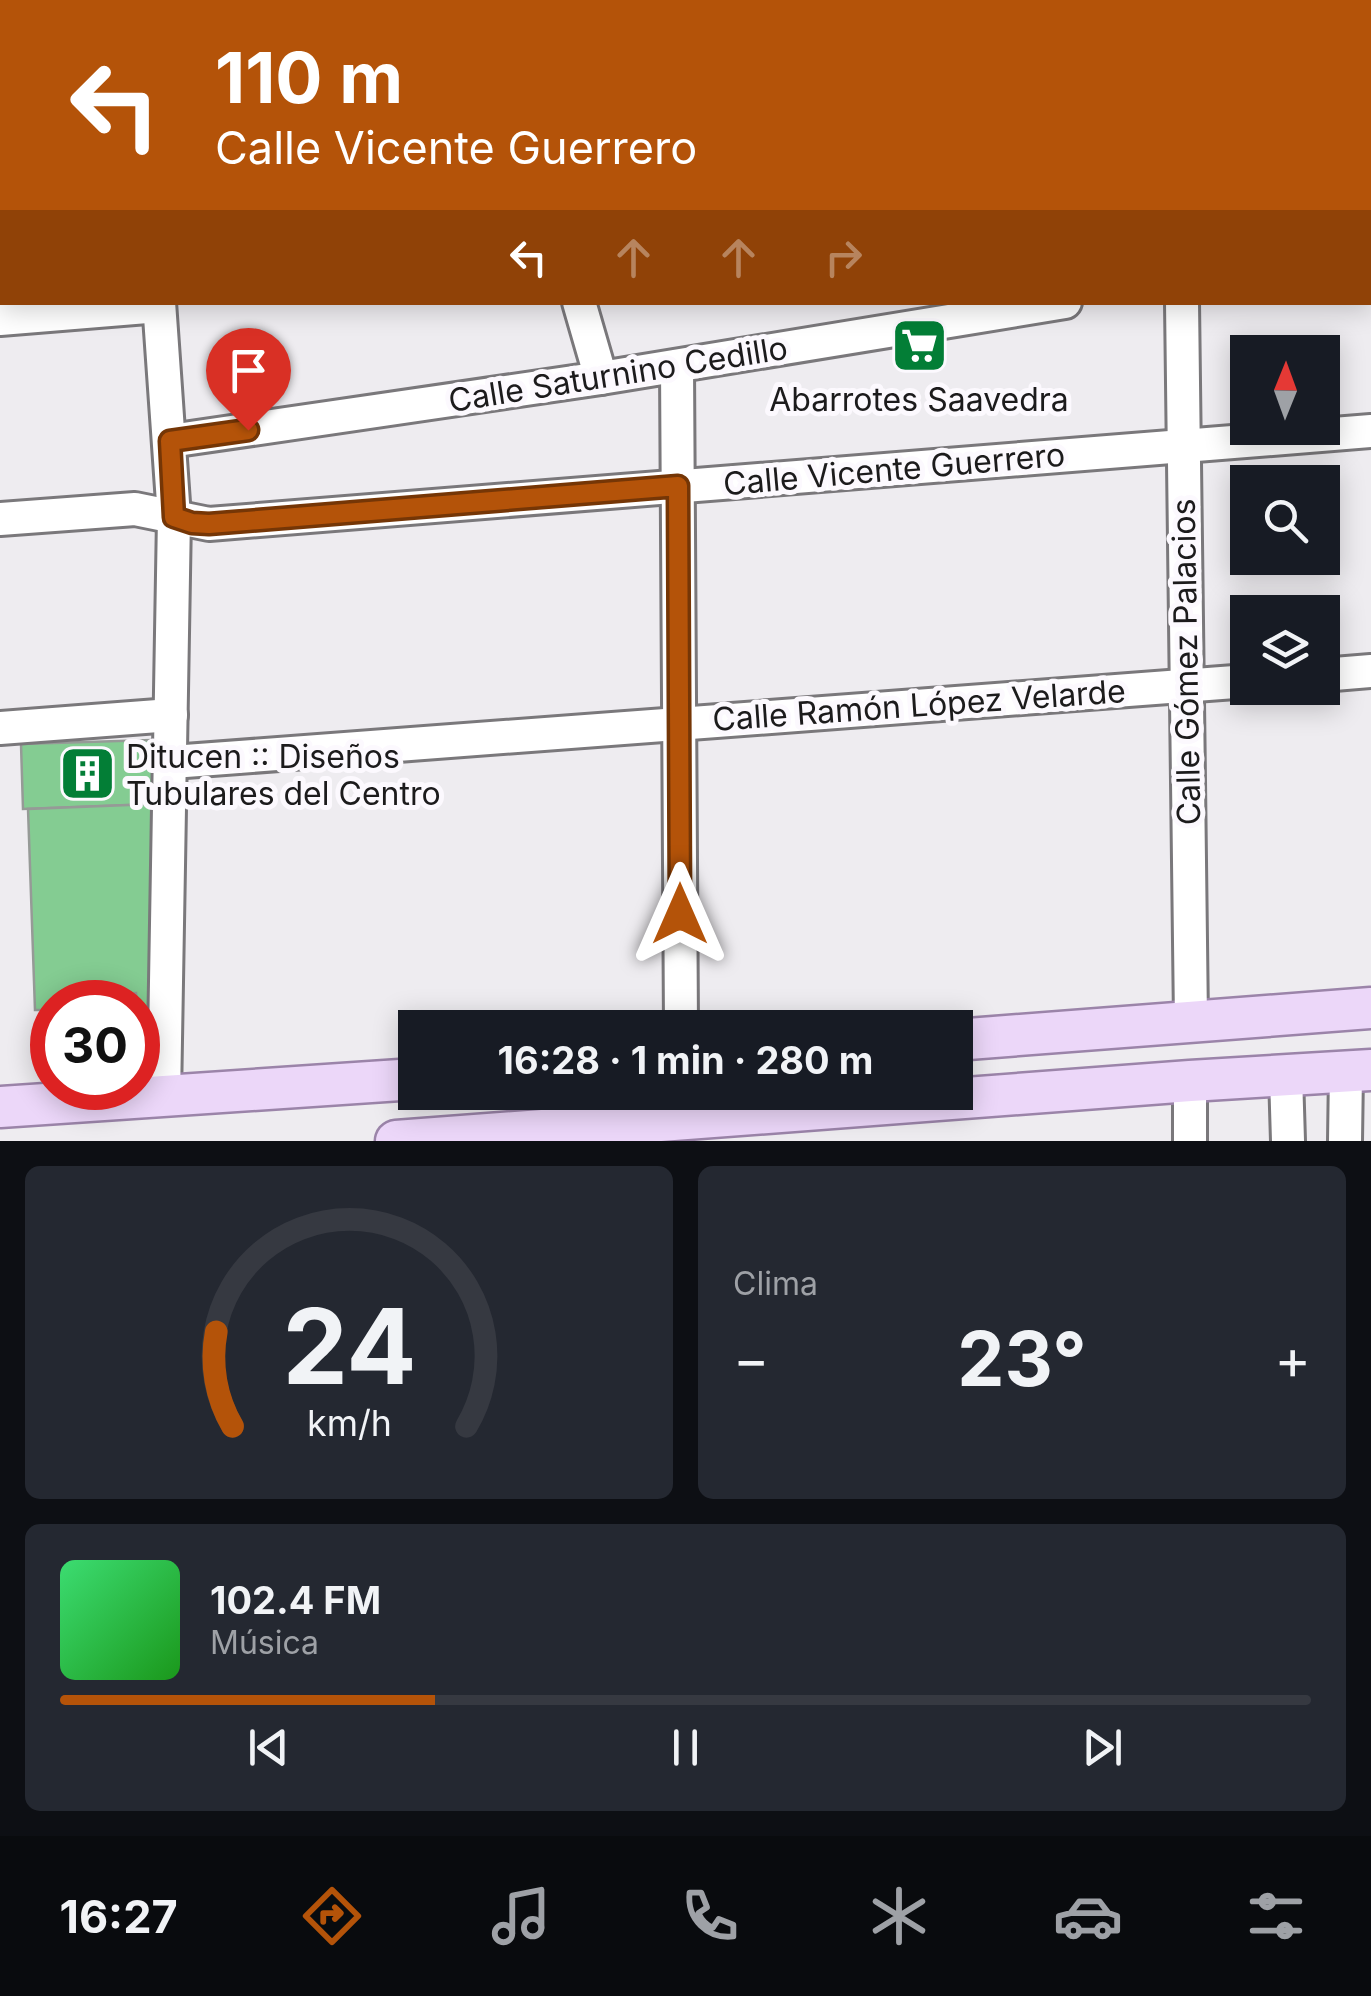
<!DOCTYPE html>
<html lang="es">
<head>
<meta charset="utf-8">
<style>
	:root { --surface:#171b24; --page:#242831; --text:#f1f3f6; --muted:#9ea1a6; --line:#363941; --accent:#b45309 }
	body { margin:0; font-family:Inter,sans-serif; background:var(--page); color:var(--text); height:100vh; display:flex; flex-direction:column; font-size:38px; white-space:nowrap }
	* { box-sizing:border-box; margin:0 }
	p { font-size:32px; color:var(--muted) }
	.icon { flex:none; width:55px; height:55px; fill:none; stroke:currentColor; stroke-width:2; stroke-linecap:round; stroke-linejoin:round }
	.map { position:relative; height:1141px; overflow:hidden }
	.drawer { display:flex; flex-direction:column; gap:25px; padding:25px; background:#0d0f14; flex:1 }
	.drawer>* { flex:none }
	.banner { position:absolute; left:0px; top:0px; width:1372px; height:305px; box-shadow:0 5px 25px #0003; background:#b45309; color:#fff; overflow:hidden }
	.needle { width:65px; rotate:1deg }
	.tools { position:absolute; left:1230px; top:335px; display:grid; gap:20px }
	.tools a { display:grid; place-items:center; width:110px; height:110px; border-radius:0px; background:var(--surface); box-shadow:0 5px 25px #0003; font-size:50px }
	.speed { position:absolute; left:30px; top:980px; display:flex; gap:20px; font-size:50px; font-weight:700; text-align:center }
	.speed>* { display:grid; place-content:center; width:130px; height:130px; border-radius:50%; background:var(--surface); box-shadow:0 5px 25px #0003; line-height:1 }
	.speed .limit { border:15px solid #d22; background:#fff; color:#111 }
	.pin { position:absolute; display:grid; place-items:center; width:85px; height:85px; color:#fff; margin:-102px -42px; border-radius:50% 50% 50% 0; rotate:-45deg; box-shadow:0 0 10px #0007 }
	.pin .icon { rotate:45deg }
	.me { position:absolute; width:110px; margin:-55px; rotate:0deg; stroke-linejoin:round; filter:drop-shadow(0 0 8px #0008) }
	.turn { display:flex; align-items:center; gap:35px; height:210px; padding:0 50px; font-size:45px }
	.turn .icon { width:130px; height:130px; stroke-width:2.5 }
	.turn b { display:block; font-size:70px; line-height:85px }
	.lanes { display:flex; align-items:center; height:95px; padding:0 50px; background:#0003; justify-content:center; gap:50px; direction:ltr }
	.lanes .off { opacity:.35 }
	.big { font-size:75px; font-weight:700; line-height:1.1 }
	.drawer .tile { flex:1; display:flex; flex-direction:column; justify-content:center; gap:15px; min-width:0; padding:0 35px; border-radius:15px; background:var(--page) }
	.drawer .dial { align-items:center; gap:0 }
	.dial svg { height:260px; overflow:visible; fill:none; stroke:var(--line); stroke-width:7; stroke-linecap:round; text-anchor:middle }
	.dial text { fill:var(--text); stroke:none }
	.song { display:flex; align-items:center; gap:30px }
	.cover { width:120px; height:120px; border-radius:15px; background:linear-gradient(135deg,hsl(140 70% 55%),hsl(120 70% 35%)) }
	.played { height:10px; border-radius:5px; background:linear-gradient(90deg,var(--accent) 30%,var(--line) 30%) }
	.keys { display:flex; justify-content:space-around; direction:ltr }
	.heat { display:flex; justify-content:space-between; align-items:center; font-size:55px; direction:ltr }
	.drawer .tiles { flex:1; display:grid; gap:25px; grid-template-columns:1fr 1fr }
	.tile:last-child { grid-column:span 2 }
	.trip { position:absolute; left:398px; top:1010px; width:575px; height:100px; border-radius:0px; background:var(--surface); box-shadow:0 5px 25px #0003; font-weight:700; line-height:100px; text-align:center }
	.tabs { display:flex; height:160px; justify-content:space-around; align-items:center; background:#090b0e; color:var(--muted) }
	.tabs .icon { width:70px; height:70px }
	.tabs .active { color:var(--accent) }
	.tabs b { font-size:45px; color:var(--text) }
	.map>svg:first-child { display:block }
	.building { fill:#84cc92; stroke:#969a97; stroke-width:2.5 }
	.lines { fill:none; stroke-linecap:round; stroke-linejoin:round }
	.minor-casing { stroke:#7a787b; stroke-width:38 }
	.major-casing { stroke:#9b84a9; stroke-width:45 }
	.minor { stroke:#fff; stroke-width:32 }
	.major { stroke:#ecd7f9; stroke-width:40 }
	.route-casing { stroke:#753606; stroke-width:25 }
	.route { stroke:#b45309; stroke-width:18 }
	.labels { text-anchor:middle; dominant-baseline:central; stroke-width:10; stroke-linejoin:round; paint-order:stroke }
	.street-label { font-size:32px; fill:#1c1b1c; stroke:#fcf9fe }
	.poi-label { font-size:32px; fill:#1c1b1c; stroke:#fcf9fe }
</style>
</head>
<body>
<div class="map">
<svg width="1371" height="1141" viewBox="0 0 1371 1141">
	<rect width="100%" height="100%" fill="#eeecf0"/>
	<g class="building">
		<path d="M 151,740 L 154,804 L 23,809 L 21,744 Z"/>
		<path d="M 154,804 L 161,1011 L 138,1012 L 136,993 L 61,996 L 61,1002 L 52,1002 L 52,1010 L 35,1010 L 28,809 Z"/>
	</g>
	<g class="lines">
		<defs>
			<g id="minor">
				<path d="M 133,0 L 133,2"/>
				<path d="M 492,0 L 493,2"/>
				<path d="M 595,0 L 596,2"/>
				<path d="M 1114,0 L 1114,2"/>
				<path d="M 1149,0 L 1150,2"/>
				<path d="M 789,2 L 799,0"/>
				<path d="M 1370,94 L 1371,93"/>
				<path d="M 0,113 L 2,113"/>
				<path d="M 1370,255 L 1371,255"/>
				<path d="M 159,302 L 174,517 L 164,1098"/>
				<path d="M 579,302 L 601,378"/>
				<path d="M 1182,302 L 1191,1021"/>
				<path d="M 0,319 L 159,306"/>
				<path d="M 677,366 L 681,1028"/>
				<path d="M 170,441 L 601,378 L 1065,302"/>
				<path d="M 0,519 L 135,509 L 209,524 L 1371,431"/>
				<path d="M 1322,675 L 1371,671"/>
				<path d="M 0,728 L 171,715"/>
				<path d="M 172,762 L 1248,681"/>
				<path d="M 1286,1075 L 1288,1141"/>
				<path d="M 1190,1081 L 1190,1141"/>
				<path d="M 1345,1141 L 1346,1072"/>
			</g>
			<g id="major">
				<path d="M 955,1040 L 1371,1008"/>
				<path d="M 0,1107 L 415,1079"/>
				<path d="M 396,1141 L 1190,1081 L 1371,1070"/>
			</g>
		</defs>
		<use href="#minor" class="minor-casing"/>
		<use href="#major" class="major-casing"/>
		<use href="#minor" class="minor"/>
		<use href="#major" class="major"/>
	</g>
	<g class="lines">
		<defs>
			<path id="route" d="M 248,430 L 170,441 L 174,517 L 192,523 L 209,524 L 678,486 L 680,914"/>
		</defs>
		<use href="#route" class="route-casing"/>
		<use href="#route" class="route"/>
	</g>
	<defs>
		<symbol id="supermarket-square" viewBox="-11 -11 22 22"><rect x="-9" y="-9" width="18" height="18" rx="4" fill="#037e36" stroke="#fcf9fe"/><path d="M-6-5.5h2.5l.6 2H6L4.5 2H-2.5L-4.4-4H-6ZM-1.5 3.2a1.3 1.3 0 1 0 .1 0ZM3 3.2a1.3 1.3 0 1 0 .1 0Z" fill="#fff"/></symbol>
		<symbol id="building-square" viewBox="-11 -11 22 22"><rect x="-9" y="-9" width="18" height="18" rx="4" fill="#037e36" stroke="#fcf9fe"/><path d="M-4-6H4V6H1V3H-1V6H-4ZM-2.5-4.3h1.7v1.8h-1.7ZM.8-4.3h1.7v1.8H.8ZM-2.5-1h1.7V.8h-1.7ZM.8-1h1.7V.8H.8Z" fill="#fff"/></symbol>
	</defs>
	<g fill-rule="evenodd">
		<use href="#supermarket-square" x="888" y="314" width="63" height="63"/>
		<use href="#building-square" x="56" y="742" width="63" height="63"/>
	</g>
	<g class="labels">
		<g class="street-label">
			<text transform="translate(618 374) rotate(-9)">Calle Saturnino Cedillo</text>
			<text transform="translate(894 469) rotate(-5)">Calle Vicente Guerrero</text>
			<text transform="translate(1186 662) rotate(-91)">Calle Gómez Palacios</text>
			<text transform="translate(919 705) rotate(-4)">Calle Ramón López Velarde</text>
		</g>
		<g class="poi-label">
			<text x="919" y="399">Abarrotes Saavedra</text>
			<text x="126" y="756" text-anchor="start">Ditucen :: Diseños<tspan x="126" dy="37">Tubulares del Centro</tspan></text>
		</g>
	</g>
</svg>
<div class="tools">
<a><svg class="needle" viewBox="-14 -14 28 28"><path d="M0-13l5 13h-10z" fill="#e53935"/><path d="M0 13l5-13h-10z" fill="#9ea1a6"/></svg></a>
<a><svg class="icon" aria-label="search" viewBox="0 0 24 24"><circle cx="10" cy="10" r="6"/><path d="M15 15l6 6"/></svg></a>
<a><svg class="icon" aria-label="layers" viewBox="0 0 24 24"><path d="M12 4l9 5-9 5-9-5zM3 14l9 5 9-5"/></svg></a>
</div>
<div class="speed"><div class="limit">30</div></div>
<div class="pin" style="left:248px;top:430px;background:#d93025"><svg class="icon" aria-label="arrive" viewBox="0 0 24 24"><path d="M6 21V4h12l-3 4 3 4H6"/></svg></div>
<svg class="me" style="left:680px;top:914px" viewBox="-20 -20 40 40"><path d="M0-17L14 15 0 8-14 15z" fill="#b45309" stroke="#fff" stroke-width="4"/></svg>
<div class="trip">16:28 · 1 min · 280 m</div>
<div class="banner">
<div class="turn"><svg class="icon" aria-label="left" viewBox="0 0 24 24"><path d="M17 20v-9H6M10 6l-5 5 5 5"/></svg><div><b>110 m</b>Calle Vicente Guerrero</div></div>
<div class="lanes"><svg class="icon" aria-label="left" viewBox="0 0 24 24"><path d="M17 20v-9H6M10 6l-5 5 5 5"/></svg><svg class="icon off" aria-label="ahead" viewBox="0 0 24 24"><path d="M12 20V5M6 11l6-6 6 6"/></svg><svg class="icon off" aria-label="ahead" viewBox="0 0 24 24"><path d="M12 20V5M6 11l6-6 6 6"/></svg><svg class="icon off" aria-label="right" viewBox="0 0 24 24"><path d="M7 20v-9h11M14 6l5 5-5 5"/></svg></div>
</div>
</div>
<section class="drawer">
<div class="tiles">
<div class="tile dial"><svg viewBox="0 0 100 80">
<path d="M14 69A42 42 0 1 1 86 69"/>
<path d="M14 69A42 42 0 0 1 9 40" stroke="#b45309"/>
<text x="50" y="56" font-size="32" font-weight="700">24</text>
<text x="50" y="72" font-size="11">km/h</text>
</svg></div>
<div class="tile"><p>Clima</p>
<div class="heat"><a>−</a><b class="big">23°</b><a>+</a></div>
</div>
<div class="tile">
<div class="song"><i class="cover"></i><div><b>102.4 FM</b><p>Música</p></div></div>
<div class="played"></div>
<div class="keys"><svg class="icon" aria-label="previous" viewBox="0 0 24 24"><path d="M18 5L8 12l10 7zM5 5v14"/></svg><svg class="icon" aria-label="pause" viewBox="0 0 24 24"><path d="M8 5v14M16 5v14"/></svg><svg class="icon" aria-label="next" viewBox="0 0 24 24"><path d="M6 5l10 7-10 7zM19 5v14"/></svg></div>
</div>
</div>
</section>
<nav class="tabs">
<b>16:27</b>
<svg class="icon active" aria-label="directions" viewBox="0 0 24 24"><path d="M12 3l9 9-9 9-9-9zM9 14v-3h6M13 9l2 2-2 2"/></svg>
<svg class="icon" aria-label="music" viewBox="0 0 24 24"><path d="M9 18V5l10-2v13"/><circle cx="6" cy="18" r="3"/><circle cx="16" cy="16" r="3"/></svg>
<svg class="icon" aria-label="phone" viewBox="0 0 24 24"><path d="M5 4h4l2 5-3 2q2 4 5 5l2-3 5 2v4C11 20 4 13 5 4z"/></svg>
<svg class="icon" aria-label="climate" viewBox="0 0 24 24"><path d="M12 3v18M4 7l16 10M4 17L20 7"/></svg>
<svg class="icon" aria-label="car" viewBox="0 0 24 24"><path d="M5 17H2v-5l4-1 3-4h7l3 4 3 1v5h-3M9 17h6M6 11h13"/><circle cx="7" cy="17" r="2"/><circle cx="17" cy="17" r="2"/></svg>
<svg class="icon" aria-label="filters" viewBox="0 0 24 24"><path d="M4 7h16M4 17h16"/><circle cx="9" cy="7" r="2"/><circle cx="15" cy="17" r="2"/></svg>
</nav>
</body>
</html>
